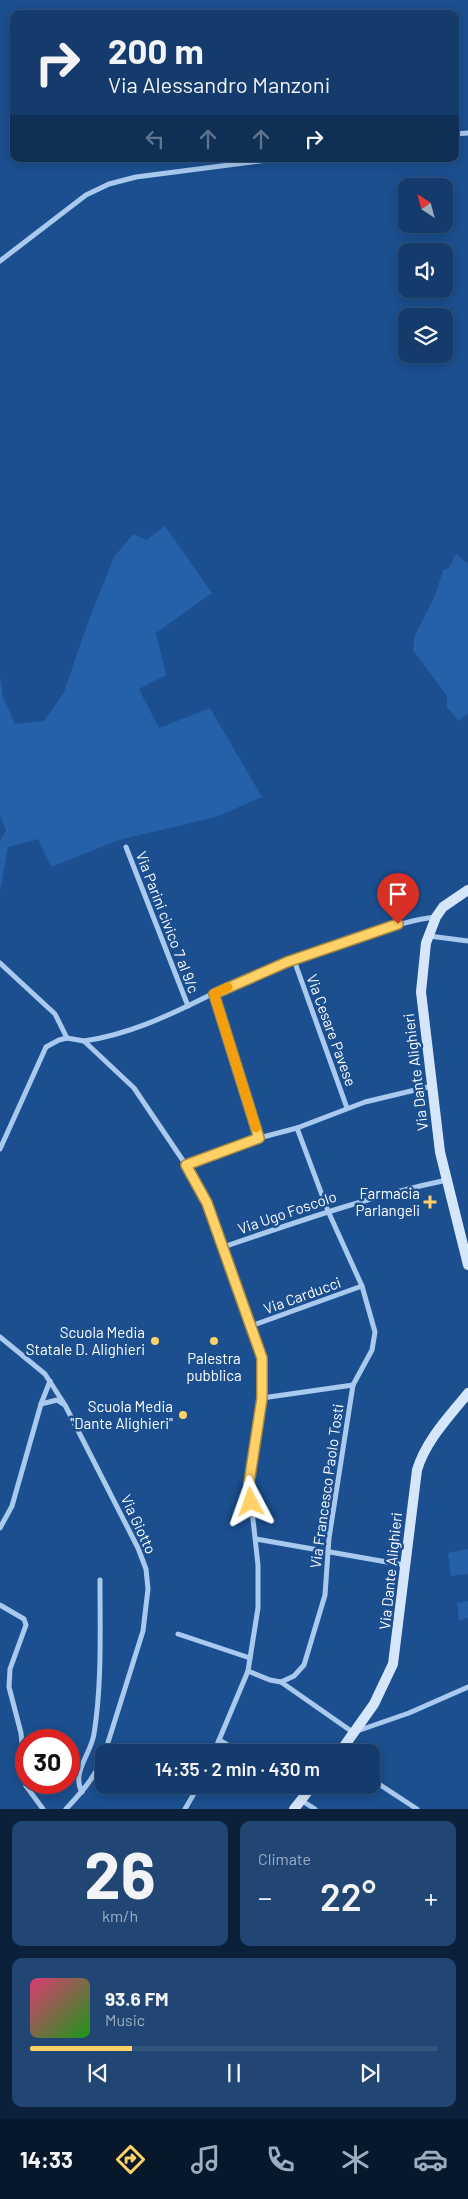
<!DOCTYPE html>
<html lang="en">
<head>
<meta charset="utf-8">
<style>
	:root { --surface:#143b6b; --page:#214673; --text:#f1f3f6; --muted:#9dadc1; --line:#33557e; --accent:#ffd166 }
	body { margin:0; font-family:Barlow,sans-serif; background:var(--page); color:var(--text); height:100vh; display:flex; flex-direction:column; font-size:19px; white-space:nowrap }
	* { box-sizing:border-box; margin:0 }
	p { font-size:16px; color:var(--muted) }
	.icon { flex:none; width:28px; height:28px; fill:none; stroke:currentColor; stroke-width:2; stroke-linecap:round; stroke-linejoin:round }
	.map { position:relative; height:1809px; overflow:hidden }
	.drawer { display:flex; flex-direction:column; gap:12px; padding:12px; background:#0b203b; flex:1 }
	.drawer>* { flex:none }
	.hud { position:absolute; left:10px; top:10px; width:449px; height:152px; border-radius:10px; box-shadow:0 2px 12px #0003,0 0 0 1px var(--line); background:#143b6b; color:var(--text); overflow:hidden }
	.needle { width:32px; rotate:324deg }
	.controls { position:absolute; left:398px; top:178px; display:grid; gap:10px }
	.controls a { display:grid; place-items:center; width:55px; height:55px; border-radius:10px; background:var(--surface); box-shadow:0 2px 12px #0003,0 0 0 1px var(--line); font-size:25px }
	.speed { position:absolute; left:15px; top:1729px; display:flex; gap:10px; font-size:25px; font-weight:700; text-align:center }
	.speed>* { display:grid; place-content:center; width:65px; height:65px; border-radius:50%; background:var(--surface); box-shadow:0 2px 12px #0003,0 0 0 1px var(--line); line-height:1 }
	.speed .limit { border:8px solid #d22; background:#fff; color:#111 }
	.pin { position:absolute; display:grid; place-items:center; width:42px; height:42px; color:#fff; margin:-51px -21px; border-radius:50% 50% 50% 0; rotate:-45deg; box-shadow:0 0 5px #0007 }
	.pin .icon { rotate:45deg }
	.me { position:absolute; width:55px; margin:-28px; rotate:356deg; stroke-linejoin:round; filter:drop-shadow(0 0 4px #0008) }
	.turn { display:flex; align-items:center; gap:18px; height:105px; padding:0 15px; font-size:22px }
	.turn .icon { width:65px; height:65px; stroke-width:2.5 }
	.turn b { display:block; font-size:35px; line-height:42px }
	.lanes { display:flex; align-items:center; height:48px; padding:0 15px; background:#0003; justify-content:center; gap:25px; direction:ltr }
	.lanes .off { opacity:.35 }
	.big { font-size:38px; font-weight:600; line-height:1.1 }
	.drawer .tile { flex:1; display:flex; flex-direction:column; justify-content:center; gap:8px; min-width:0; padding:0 18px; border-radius:10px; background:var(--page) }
	.drawer .dial { align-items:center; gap:0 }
	.dial b { font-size:65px; line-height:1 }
	.song { display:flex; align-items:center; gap:15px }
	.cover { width:60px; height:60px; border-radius:8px; background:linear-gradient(135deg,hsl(340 70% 55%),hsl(120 70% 35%)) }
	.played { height:5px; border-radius:2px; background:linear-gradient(90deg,var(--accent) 25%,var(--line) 25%) }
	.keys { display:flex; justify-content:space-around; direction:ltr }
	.heat { display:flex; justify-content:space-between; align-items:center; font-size:28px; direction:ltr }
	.drawer .tiles { flex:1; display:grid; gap:12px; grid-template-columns:1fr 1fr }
	.tile:last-child { grid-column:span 2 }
	.trip { position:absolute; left:95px; top:1744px; width:285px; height:50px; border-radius:10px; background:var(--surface); box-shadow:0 2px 12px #0003,0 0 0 1px var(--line); font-weight:600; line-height:50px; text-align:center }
	.tab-bar { display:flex; height:80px; justify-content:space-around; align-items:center; background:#08182b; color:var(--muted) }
	.tab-bar .icon { width:35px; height:35px }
	.tab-bar .selected { color:var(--accent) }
	.tab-bar b { font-size:22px; color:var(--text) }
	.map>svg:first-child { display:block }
	.green { fill:#2461a8 }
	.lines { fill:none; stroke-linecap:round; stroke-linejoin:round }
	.street { stroke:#a9c9ee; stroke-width:5 }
	.secondary { stroke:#d6e6fa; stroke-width:10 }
	.route-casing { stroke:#a68842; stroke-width:12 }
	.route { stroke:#ffd166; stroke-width:9 }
	.slow { stroke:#f59e0b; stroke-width:9 }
	.poi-dot { fill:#ffd166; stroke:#1b4f8f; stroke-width:2 }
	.labels { text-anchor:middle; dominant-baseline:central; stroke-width:5; stroke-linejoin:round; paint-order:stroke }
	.street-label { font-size:15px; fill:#fff; stroke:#1b4f8f }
	.poi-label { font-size:15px; fill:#fff; stroke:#1b4f8f; text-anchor:end }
</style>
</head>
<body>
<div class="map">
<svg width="468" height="1809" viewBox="0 0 468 1809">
	<rect width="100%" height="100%" fill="#1b4f8f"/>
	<g class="green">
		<path d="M 165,526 L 212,593 L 156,633 L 166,675 L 139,689 L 159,728 L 210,708 L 262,797 L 216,817 L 119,840 L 51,867 L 38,839 L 8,847 L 0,892 L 0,841 L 6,830 L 0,816 L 0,676 L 3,697 L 15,724 L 44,721 L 64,692 L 88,622 L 114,557 L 133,534 L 146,540 Z"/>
		<path d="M 456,554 L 468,564 L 468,713 L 459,721 L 447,707 L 447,696 L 413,650 L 415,635 L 435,596 L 443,570 L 449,568 Z"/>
		<path d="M 468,1549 L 468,1574 L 451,1576 L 448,1553 Z"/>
		<path d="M 468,1601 L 468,1618 L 459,1621 L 457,1603 Z"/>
	</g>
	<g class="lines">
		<g class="street">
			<path d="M 455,134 L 468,133"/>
			<path d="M 0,261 L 86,195 L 109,184 L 136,177 L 275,159"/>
			<path d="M 126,847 L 188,1006"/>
			<path d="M 429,936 L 468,941"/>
			<path d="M 294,960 L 347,1108"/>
			<path d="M 0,963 L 55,1014 L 67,1038"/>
			<path d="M 215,994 L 259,1138"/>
			<path d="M 84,1041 C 127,1035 168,1016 206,997 C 255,973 307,954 359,937 C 385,929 409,920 436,917"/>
			<path d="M 0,1149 L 46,1047 L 59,1040 L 67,1038 L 84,1041 L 134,1088 L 186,1165 L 207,1203 L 262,1358 L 262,1398 L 249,1483 L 258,1565 L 258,1608 L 248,1671 L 214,1752"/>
			<path d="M 186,1165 L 259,1138 L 297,1128 L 365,1102 L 432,1086"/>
			<path d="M 223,1247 C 297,1222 370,1196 447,1180"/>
			<path d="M 251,1326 L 362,1286"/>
			<path d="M 0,1337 L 45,1374 L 65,1405 L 138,1548 L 146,1569 L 148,1589 L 143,1631 L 105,1752"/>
			<path d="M 262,1398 L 353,1385"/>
			<path d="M 41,1404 L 50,1381"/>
			<path d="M 0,1528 L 12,1506 L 41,1404 L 57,1400 L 63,1404"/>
			<path d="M 256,1539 L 404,1565"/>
			<path d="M 0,1605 L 24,1619 L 26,1625 L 10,1669 L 9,1687 L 21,1733 L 26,1786 L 43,1809"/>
			<path d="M 178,1634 L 250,1658"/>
			<path d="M 248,1671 L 270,1680 L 281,1682 L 354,1733"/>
			<path d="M 281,1682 L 294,1676 L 304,1665 L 325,1595 L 329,1538 L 353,1385 L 372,1350 L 375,1332 L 362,1286 L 328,1211 L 297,1128"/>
			<path d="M 357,1731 L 409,1713 L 468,1687"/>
			<path d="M 219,1740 L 240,1752"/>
			<path d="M 371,1779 L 417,1809"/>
			<path d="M 294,1785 L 306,1793"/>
			<path d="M 82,1792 C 71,1773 91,1754 94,1734 C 102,1684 100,1631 100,1580"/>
			<path d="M 301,1800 L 315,1809"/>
			<path d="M 66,1809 C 81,1793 95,1777 104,1756"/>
			<path d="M 185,1809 L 199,1785"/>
		</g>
		<g class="secondary">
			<path d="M 468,890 L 443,907 L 436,917 L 426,943 L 421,992 L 440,1152 L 468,1265"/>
			<path d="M 340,1752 L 374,1704 L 393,1664 L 417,1470 C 426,1440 449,1417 468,1393"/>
			<path d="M 294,1809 L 313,1785"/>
		</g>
	</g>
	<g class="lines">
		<defs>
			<path id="route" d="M 251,1502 L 249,1483 L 262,1398 L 262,1358 L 207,1203 L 186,1165 L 259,1138 L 214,994 L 287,962 L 398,924"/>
		</defs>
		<use href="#route" class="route-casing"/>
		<use href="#route" class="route"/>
		<path class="slow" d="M 228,987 L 214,994 L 256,1128"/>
	</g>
	<g class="poi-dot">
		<path d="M427.5 1194.5h5v5h5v5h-5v5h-5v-5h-5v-5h5z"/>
		<circle cx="155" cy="1341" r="5"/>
		<circle cx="214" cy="1341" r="5"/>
		<circle cx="183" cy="1415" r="5"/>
	</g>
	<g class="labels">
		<g class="street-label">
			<text transform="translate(168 922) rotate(69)">Via Parini civico 7 al 9/c</text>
			<text transform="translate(332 1030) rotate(70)">Via Cesare Pavese</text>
			<text transform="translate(415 1072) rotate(-97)">Via Dante Alighieri</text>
			<text transform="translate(287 1212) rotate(-19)">Via Ugo Foscolo</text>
			<text transform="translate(302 1295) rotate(-20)">Via Carducci</text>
			<text transform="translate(326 1486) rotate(-82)">Via Francesco Paolo Tosti</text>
			<text transform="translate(139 1524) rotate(65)">Via Giotto</text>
			<text transform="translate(390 1571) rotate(-84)">Via Dante Alighieri</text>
		</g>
		<g class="poi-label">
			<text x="420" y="1193">Farmacia<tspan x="420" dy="17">Parlangeli</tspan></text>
			<text x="145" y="1332">Scuola Media<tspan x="145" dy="17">Statale D. Alighieri</tspan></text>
			<text x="214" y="1358" text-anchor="middle">Palestra<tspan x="214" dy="17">pubblica</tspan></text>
			<text x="173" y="1406">Scuola Media<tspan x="173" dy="17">"Dante Alighieri"</tspan></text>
		</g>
	</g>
</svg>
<div class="controls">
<a><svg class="needle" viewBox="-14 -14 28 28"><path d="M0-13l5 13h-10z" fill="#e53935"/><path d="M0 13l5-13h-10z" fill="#9dadc1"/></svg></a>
<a><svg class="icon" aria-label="sound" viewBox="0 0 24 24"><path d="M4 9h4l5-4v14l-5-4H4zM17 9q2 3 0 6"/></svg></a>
<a><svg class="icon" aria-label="layers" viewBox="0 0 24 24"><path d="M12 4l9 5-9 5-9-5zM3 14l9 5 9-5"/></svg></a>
</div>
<div class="speed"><div class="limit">30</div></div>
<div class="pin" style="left:398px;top:924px;background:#d93025"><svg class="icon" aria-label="arrive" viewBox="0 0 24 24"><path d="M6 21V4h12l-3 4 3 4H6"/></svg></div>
<svg class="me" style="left:251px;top:1502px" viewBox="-20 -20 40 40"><path d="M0-17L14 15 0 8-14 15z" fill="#ffd166" stroke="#fff" stroke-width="4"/></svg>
<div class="trip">14:35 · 2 min · 430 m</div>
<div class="hud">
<div class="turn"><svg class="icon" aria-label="right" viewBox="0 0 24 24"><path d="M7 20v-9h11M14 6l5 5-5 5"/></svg><div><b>200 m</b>Via Alessandro Manzoni</div></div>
<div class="lanes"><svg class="icon off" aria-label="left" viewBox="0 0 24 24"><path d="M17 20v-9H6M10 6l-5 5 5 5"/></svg><svg class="icon off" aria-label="ahead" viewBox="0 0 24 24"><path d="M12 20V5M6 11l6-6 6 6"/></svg><svg class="icon off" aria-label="ahead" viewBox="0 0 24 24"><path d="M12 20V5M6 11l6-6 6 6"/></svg><svg class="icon" aria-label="right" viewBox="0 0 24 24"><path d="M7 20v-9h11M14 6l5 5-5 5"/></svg></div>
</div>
</div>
<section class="drawer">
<div class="tiles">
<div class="tile dial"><b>26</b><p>km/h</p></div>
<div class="tile"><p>Climate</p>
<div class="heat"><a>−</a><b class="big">22°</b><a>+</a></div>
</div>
<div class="tile">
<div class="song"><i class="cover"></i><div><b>93.6 FM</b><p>Music</p></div></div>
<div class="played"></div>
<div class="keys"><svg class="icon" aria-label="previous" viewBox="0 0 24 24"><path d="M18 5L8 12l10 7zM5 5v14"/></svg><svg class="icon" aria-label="pause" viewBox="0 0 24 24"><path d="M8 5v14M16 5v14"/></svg><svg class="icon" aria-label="next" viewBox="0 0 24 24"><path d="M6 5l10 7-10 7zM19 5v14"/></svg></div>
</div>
</div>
</section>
<nav class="tab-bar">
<b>14:33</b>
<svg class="icon selected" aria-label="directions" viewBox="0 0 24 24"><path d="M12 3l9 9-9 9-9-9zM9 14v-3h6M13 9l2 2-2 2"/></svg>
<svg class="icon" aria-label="music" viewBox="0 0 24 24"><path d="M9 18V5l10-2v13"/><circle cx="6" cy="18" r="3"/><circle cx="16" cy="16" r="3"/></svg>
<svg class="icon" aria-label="phone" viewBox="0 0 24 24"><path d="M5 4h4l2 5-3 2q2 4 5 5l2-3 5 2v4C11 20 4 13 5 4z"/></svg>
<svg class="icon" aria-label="climate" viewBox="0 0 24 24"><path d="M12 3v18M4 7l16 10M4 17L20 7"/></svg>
<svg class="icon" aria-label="car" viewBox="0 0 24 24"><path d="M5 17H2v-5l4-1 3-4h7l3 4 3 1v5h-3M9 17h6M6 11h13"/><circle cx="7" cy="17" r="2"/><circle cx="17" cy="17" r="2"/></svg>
</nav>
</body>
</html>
